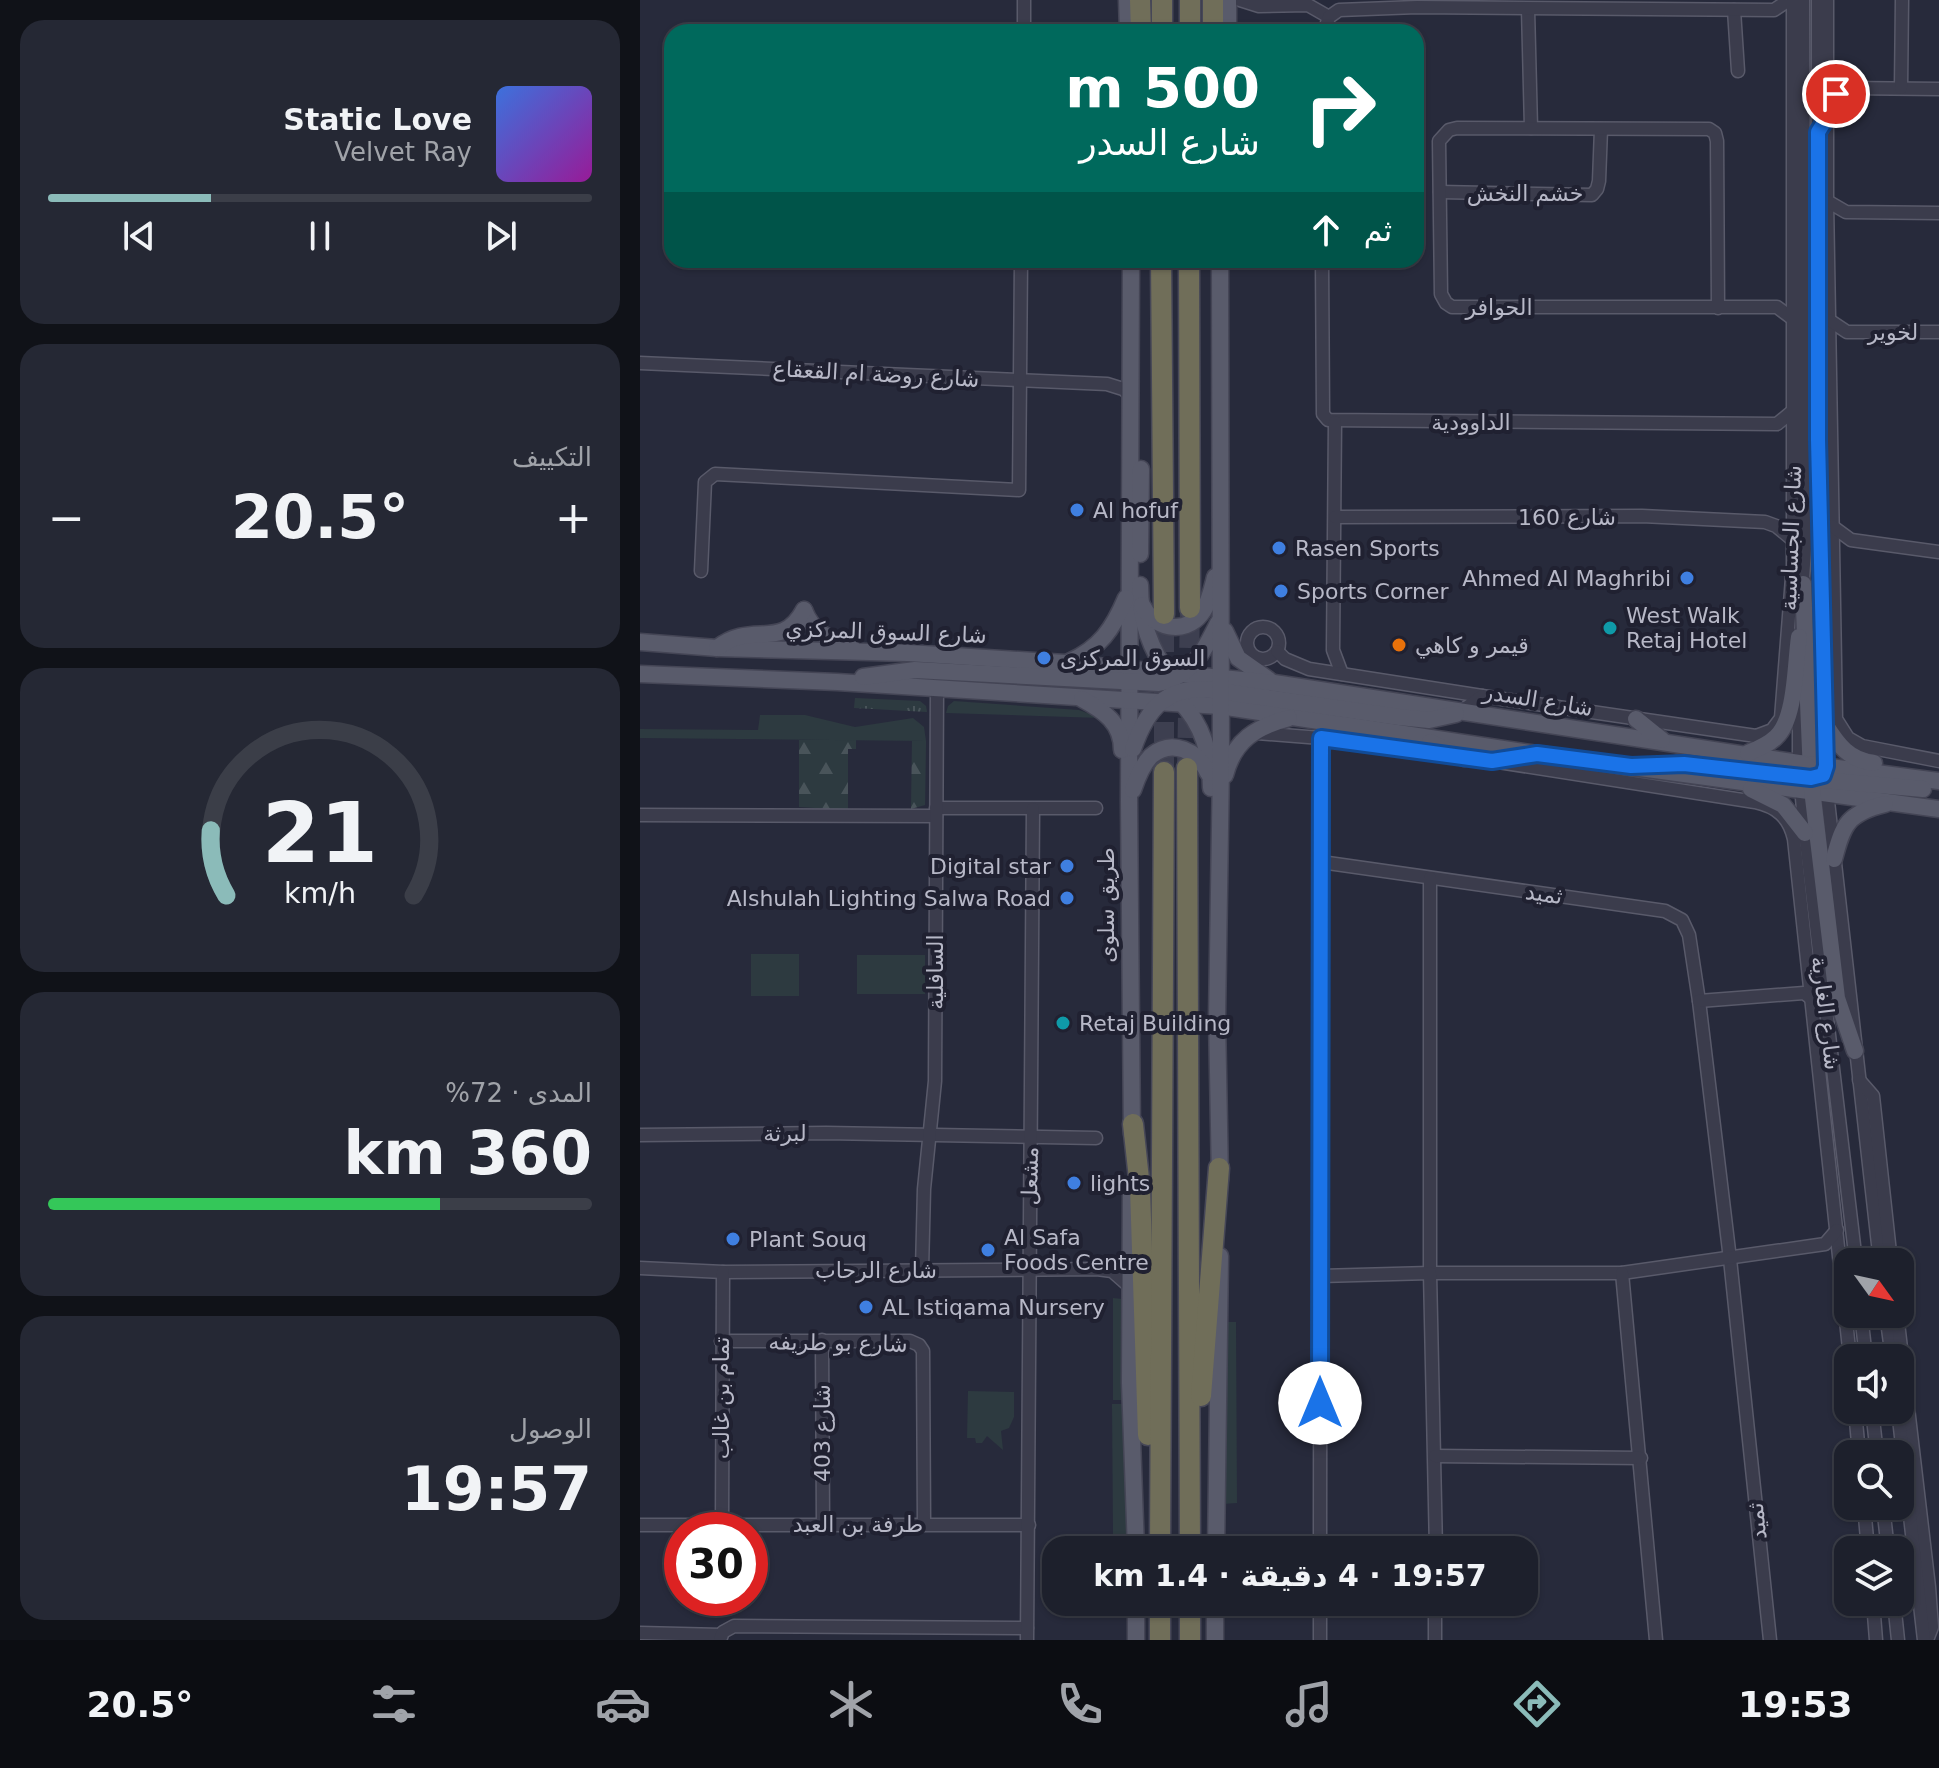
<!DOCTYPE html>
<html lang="ar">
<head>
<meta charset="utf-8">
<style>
	:root { --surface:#1d202c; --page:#252834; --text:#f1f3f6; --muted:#a0a3a9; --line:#3b3e48; --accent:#8bbbb9 }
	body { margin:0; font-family:"DejaVu Sans",Cairo,sans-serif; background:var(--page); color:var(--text); direction:rtl; height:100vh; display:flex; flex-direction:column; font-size:30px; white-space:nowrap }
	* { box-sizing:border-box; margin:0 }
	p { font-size:26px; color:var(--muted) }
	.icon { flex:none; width:44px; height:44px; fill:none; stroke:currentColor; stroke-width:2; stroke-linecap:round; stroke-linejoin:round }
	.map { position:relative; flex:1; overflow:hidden; direction:ltr }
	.drawer { display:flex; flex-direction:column; gap:20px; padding:20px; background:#101218; width:640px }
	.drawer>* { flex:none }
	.guide { position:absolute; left:24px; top:24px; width:760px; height:244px; border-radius:24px; box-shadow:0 2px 6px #0004,0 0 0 2px var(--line); direction:rtl; background:#00695c; color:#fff; overflow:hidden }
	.needle { width:52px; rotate:123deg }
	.fabs { position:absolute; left:1194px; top:1248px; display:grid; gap:16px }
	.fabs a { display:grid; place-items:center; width:80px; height:80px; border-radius:16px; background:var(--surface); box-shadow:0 2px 6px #0004,0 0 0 2px var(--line); font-size:40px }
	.speed { position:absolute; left:24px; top:1512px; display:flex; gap:16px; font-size:40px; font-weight:700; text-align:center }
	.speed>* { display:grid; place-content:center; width:104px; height:104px; border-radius:50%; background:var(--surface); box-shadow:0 2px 6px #0004,0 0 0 2px var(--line); line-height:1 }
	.speed .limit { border:12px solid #d22; background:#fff; color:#111 }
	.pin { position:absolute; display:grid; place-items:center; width:68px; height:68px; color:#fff; margin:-34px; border:4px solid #fff; border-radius:50%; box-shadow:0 2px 8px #0007 }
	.me { position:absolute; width:88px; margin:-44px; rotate:0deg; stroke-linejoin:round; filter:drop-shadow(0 0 6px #0008) }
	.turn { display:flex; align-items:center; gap:28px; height:168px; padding:0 32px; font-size:36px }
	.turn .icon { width:104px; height:104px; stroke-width:2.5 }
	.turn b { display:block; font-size:56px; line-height:68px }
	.then { display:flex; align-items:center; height:76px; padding:0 32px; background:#0003; gap:16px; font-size:30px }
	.big { font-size:60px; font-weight:600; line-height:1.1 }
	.drawer .card { flex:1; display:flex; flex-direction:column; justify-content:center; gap:12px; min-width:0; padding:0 28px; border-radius:24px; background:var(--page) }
	.drawer .dial { align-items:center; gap:0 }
	.dial svg { height:208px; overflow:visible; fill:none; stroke:var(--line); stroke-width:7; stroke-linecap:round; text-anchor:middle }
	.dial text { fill:var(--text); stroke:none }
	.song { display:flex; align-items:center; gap:24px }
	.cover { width:96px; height:96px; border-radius:12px; background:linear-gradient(135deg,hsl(220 70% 55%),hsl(300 70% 35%)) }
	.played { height:8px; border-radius:4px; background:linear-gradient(90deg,var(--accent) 30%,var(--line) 30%) }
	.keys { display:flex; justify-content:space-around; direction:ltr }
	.heat { display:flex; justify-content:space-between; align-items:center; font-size:44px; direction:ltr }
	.charge { height:12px; border-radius:6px; background:linear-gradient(90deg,#34c759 72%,var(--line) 0) }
	.trip { position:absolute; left:402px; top:1536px; width:496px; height:80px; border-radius:24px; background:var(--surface); box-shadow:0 2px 6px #0004,0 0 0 2px var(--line); font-weight:600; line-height:80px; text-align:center; direction:rtl }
	.tab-bar { display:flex; height:128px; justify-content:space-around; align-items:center; background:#0c0d12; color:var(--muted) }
	.tab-bar .icon { width:56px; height:56px }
	.tab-bar .active { color:var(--accent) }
	.tab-bar b { font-size:36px; color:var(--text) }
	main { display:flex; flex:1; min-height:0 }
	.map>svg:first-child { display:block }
	.grass { fill:url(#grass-tufts) }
	.forest { fill:url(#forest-firs) }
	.garden { fill:#2d3a40 }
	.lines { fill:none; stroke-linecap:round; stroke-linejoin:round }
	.highway-tunnel { stroke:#3d3f50; stroke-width:20; stroke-dasharray:20 10; stroke-linecap:butt }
	.minor-casing { stroke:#595a6a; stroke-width:15 }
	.major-casing { stroke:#444555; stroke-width:19 }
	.highway-casing { stroke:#464757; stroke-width:23 }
	.minor { stroke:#3b3c4c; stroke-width:12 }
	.major { stroke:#595b6b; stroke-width:16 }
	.highway { stroke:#706e59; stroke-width:20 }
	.route-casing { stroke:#114b97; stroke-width:20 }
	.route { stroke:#1a73e8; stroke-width:14 }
	.shop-dot { fill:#3f7fe0; stroke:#202131; stroke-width:3 }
	.culture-dot { fill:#0f9aa8; stroke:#202131; stroke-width:3 }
	.food-dot { fill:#e8710a; stroke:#202131; stroke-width:3 }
	.labels { text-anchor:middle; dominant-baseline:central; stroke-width:8; stroke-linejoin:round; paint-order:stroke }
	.street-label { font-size:22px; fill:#b7b8c7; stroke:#202131 }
	.poi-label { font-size:22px; fill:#b7b8c7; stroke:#202131; text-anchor:start }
</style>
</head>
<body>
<main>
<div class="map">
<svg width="1299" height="1640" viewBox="0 0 1299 1640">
	<defs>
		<pattern id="grass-tufts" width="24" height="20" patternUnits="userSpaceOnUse" patternTransform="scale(2)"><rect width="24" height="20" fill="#2d3a40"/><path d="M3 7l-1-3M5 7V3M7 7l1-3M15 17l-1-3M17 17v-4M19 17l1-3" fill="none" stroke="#49545a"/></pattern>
		<pattern id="forest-firs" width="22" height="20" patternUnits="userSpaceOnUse" patternTransform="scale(2)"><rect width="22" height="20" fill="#2d3a40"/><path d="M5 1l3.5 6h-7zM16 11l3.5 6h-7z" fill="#49545a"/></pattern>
	</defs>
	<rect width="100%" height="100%" fill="#272a3b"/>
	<path class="grass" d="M 215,698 L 280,701 L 286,706 L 287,712 L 214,708 Z"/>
	<g class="forest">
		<path d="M 216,739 L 216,749 L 208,749 L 208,810 L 159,807 L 159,740 Z"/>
		<path d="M 272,741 L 286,741 L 285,805 L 271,809 Z"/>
	</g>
	<g class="garden">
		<path d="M 314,701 L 439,710 L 461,718 L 306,713 L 308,706 Z"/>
		<path d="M 120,715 L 165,715 L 215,727 L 273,718 L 284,727 L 286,741 L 0,738 L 0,729 L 118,730 Z"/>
		<rect x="111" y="954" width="48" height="42"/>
		<rect x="217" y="955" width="68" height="39"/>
		<path d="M 473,1298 L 482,1299 L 484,1400 L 473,1400 Z"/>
		<path d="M 587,1322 L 596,1322 L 597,1503 L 582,1504 L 587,1437 Z"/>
		<path d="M 328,1391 L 374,1392 L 374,1417 L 369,1428 L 361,1431 L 363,1450 L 347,1436 L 342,1443 L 336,1443 L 335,1438 L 327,1438 Z"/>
		<path d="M 472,1404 L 484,1404 L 488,1534 L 473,1534 Z"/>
	</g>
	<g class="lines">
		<g class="highway-tunnel">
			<path d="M 547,768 L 550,608"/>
			<path d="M 524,772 L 524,614"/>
		</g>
		<defs>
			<g id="minor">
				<path d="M 384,0 L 384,32"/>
				<path d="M 600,0 L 619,6 L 668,5 L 689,17"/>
				<path d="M 1178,0 L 1178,440 L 1188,801 L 1240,1262"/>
				<path d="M 1187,0 L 1187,201 L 1196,719 L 1208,738 L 1222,746 L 1299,761"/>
				<path d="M 888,9 L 891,128"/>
				<path d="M 1094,10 L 1098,71"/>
				<path d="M 684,32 L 689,17 L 699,10 L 777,7 L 1134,10 L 1149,0"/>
				<path d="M 1188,74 L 1206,88 L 1299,89"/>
				<path d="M 1261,88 L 1262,0"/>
				<path d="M 800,192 L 952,195 L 957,189 L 959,181 L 961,129"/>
				<path d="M 1187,201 L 1206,212 L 1299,213"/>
				<path d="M 682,260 L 683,414 L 688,420 L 1137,424 L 1154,410"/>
				<path d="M 1078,308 L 1077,141 L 1075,133 L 1069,129 L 817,128 L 809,130 L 799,141 L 801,294 L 806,303 L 812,307 L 1137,307 L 1153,319"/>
				<path d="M 1189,320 L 1207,332 L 1299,332"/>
				<path d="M 0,363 L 467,384 L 483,389 L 492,396"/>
				<path d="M 695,422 L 693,650 L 702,674"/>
				<path d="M 695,517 L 1002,516 L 1125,522 L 1136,526 L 1153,540"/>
				<path d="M 1192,526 L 1211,540 L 1299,552"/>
				<path d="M 61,571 L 65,482 L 75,474 L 379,490 L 381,260"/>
				<path d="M 1162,593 L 1165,549 L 1163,0"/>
				<circle cx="623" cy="643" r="16"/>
				<path d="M 637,651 L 645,659 L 669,669 L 842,696"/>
				<path d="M 1159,691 L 1159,763 L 1165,833 L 1216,1262"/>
				<path d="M 823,710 L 842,696 L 1116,736 L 1132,730 L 1141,718 L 1153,565 L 1153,0"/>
				<path d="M 617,733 L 681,738 L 852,761 L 1115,802 C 1137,807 1149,817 1154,839 L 1210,1358"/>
				<path d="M 296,808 L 456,808"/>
				<path d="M 0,815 L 296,816"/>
				<path d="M 681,862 L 1025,911 L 1042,920 L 1049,935 L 1059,1001 L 1090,1259 L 1130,1640"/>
				<path d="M 790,878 L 790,1273 L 982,1273 L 1185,1244 L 1197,1230"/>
				<path d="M 1059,1001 L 1164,993 L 1172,999"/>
				<path d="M 1219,1080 L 1233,1096 L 1251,1262"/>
				<path d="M 0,1135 L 186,1133 L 456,1138"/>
				<path d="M 0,1268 L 83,1272 L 457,1269 L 472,1271 L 489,1286"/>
				<path d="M 282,1270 L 284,1189 L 295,1081 L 297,688"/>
				<path d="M 982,1273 L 1016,1640"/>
				<path d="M 680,1276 L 790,1273 L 796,1550"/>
				<path d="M 1221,1314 L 1226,1358"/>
				<path d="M 1246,1314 L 1252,1358"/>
				<path d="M 1257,1314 L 1289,1587 L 1292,1627 L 1287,1640"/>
				<path d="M 182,1340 L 183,1525"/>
				<path d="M 81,1341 L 270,1341 L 279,1345 L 283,1351 L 284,1524"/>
				<path d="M 1215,1410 L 1219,1454"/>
				<path d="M 1232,1410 L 1237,1454"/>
				<path d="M 1258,1410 L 1284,1640"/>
				<path d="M 795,1456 L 1001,1458"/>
				<path d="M 1224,1506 L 1228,1550"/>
				<path d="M 1243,1506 L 1248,1550"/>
				<path d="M 0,1525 L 389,1525"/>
				<path d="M 82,1525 L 83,1272"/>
				<path d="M 680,1550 L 681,738"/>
				<path d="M 1233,1602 L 1236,1640"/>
				<path d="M 1254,1602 L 1258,1640"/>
				<path d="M 0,1633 L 81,1635"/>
				<path d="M 80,1640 L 83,1632 L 94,1626 L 387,1628"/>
				<path d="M 387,1640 L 393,809"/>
				<path d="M 680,1640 L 680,1602"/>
				<path d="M 795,1640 L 795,1602"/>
			</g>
			<g id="major">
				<path d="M 487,0 L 488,32"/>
				<path d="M 588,32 L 588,0"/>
				<path d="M 491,260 L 489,802 L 492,1134"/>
				<path d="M 500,554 L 501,469"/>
				<path d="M 1163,584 L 1171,774"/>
				<path d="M 500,585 C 500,621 510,649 531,678"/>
				<path d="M 502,605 C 513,628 544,636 561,614 C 569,604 572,589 575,577"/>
				<path d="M 164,610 C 173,633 188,639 211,645"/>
				<path d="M 585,631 L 598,658 L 629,680"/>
				<path d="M 0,642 L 77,648 L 268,653 L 425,663 L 634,683 L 1159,763 L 1299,781"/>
				<path d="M 77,648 C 113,620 141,652 164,610"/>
				<path d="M 429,662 C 460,648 473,629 486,598"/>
				<path d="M 0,674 L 197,682 L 580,706 L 897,754 L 1299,809"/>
				<path d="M 223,677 L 275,670 L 519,683 C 551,677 565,650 578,623"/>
				<path d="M 442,699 C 464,711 482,723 482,750"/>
				<path d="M 539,700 C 563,725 571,753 571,788"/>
				<path d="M 996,719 L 1022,740"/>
				<path d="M 1185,724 C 1198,745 1209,760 1234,763"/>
				<path d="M 790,742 L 824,758"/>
				<path d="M 493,749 C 507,708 527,685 572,690 L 759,717 L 789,720 L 816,714"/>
				<path d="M 1108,753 C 1118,749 1128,745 1136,737 C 1156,719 1155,663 1159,637"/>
				<path d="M 852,761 L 882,756"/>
				<path d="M 1159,763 L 1167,766 L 1170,773 L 1197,998 L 1215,1051"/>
				<path d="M 1036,764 L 1179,777"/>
				<path d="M 585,775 C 594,740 616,727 649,718"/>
				<path d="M 1171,779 L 1283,789"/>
				<path d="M 1111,789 L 1143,805 L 1165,833"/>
				<path d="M 493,790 C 497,778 502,765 511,756 C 532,738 558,751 568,773"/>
				<path d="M 1194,859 C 1203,824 1208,813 1245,804"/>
				<path d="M 580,1180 L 577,1018 L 581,765 L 580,260"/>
				<path d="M 491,1189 L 490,1383 L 496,1550"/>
				<path d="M 576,1550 L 580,1256"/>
				<path d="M 496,1640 L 496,1602"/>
				<path d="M 575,1640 L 575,1602"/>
			</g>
			<g id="highway">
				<path d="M 500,0 L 501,32"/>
				<path d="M 522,32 L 522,0"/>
				<path d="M 550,32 L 550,0"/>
				<path d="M 573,32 L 573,0"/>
				<path d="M 521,260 L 524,614"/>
				<path d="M 549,260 L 550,608"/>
				<path d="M 547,768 L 550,1550"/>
				<path d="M 493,1124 L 500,1188 L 508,1435"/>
				<path d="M 561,1396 L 579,1168"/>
				<path d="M 520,1550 L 524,772"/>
				<path d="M 520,1640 L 520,1602"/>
				<path d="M 550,1640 L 550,1602"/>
			</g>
		</defs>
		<use href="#minor" class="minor-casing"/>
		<use href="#major" class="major-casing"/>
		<use href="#highway" class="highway-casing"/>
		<use href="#minor" class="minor"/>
		<use href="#major" class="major"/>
		<use href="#highway" class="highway"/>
	</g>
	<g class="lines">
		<defs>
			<path id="route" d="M 680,1403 L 681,738 L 852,761 L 897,754 L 991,766 L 1044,764 L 1171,778 L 1183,775 L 1186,766 L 1178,440 L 1178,132 L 1188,116 L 1188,103 L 1196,94"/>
		</defs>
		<use href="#route" class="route-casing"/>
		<use href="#route" class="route"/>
	</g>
	<g class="shop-dot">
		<circle cx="437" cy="510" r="8"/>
		<circle cx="639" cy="548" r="8"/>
		<circle cx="1047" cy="578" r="8"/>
		<circle cx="641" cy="591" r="8"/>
		<circle cx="404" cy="658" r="8"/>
		<circle cx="427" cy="866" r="8"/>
		<circle cx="427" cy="898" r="8"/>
		<circle cx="434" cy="1183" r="8"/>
		<circle cx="93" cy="1239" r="8"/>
		<circle cx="348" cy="1250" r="8"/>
		<circle cx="226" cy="1307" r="8"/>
	</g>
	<g class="culture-dot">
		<circle cx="970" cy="628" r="8"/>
		<circle cx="423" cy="1023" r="8"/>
	</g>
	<circle class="food-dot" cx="759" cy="645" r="8"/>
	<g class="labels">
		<g class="street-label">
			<text x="885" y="193">خشم النخش</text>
			<text x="859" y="307">الحوافر</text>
			<text x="1253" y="332">لخوير</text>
			<text transform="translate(236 374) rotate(3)">شارع روضة ام القعقاع</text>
			<text x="831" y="422">الداوودية</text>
			<text x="927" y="517">شارع 160</text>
			<text transform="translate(1151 538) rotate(-88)">شارع الجساسية</text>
			<text transform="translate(246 632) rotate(2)">شارع السوق المركزي</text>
			<text transform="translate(898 700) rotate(9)">شارع السدر</text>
			<text transform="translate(904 894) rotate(8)">ثميد</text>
			<text transform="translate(466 905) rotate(-90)">طريق سلوى</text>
			<text transform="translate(295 972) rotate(-90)">السافلية</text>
			<text transform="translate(1186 1013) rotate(83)">شارع الغارية</text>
			<text x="145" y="1133">لبرثة</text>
			<text transform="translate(390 1176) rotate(-89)">مشعل</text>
			<text x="236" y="1270">شارع الرحاب</text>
			<text transform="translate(198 1343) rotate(1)">شارع بو طريفه</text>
			<text transform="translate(81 1398) rotate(-90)">تمام بن غالب</text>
			<text transform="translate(182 1433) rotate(-90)">شارع 403</text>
			<text transform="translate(1117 1521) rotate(-96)">ثميد</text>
			<text x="218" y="1524">طرفة بن العبد</text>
		</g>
		<g class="poi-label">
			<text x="453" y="510">Al hofuf</text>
			<text x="655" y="548">Rasen Sports</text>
			<text x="1031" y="578" text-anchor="end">Ahmed Al Maghribi</text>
			<text x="657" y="591">Sports Corner</text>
			<text x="986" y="615">West Walk<tspan x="986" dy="25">Retaj Hotel</tspan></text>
			<text x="775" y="645">قيمر و كاهي</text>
			<text x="420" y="658">السوق المركزى</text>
			<text x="411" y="866" text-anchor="end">Digital star</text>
			<text x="411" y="898" text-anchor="end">Alshulah Lighting Salwa Road</text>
			<text x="439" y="1023">Retaj Building</text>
			<text x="450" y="1183">lights</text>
			<text x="364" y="1237">Al Safa<tspan x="364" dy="25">Foods Centre</tspan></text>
			<text x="109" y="1239">Plant Souq</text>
			<text x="242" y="1307">AL Istiqama Nursery</text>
		</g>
	</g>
</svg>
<div class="fabs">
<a><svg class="needle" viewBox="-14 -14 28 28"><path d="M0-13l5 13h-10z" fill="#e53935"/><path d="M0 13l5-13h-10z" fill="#a0a3a9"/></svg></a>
<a><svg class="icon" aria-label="sound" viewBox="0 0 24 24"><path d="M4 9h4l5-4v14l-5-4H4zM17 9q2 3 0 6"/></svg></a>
<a><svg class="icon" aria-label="search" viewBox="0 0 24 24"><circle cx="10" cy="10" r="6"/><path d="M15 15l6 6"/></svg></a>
<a><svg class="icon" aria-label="layers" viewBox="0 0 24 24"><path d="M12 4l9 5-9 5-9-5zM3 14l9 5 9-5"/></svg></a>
</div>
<div class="speed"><div class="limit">30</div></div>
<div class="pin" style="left:1196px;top:94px;background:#d93025"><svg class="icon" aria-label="arrive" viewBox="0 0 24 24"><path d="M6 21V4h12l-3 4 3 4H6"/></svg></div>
<svg class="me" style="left:680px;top:1403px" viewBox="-20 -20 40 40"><circle r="19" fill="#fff"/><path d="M0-13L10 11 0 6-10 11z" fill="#1a73e8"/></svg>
<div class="trip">19:57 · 4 دقيقة · 1.4 km</div>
<div class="guide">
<div class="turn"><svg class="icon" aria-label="right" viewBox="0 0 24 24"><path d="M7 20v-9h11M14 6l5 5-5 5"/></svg><div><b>500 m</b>شارع السدر</div></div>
<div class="then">ثم<svg class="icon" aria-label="ahead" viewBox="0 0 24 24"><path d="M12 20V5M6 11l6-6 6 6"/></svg></div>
</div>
</div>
<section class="drawer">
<div class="card">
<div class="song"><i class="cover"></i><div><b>Static Love</b><p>Velvet Ray</p></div></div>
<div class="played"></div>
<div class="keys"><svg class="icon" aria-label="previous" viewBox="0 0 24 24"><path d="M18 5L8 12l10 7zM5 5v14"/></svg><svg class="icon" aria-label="pause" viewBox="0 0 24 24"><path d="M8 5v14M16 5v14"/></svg><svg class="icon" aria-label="next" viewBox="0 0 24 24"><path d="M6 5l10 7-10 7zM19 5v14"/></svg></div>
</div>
<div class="card"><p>التكييف</p>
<div class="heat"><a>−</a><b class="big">20.5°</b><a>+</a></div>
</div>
<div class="card dial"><svg viewBox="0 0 100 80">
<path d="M14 69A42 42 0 1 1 86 69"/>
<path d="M14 69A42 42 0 0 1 8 44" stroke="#8bbbb9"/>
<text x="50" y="56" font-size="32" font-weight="700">21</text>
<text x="50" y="72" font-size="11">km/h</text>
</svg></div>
<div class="card"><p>المدى · 72%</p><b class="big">360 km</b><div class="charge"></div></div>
<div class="card"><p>الوصول</p><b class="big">19:57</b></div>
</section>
</main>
<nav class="tab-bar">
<b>19:53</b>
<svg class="icon active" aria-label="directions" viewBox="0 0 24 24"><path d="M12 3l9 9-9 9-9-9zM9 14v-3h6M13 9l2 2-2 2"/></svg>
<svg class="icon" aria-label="music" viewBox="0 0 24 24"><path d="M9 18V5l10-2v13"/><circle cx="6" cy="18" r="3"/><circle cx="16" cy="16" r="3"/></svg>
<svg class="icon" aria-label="phone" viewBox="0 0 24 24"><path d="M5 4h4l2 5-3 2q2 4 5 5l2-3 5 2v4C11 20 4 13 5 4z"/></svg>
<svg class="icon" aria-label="climate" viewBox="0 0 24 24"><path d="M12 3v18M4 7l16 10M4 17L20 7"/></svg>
<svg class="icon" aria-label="car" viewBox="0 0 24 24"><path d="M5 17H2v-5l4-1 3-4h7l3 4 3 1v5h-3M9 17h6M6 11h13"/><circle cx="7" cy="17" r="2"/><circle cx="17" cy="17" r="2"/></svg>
<svg class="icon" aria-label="filters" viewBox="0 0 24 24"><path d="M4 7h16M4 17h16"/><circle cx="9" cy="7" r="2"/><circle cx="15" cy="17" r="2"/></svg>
<b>20.5°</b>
</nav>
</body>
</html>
